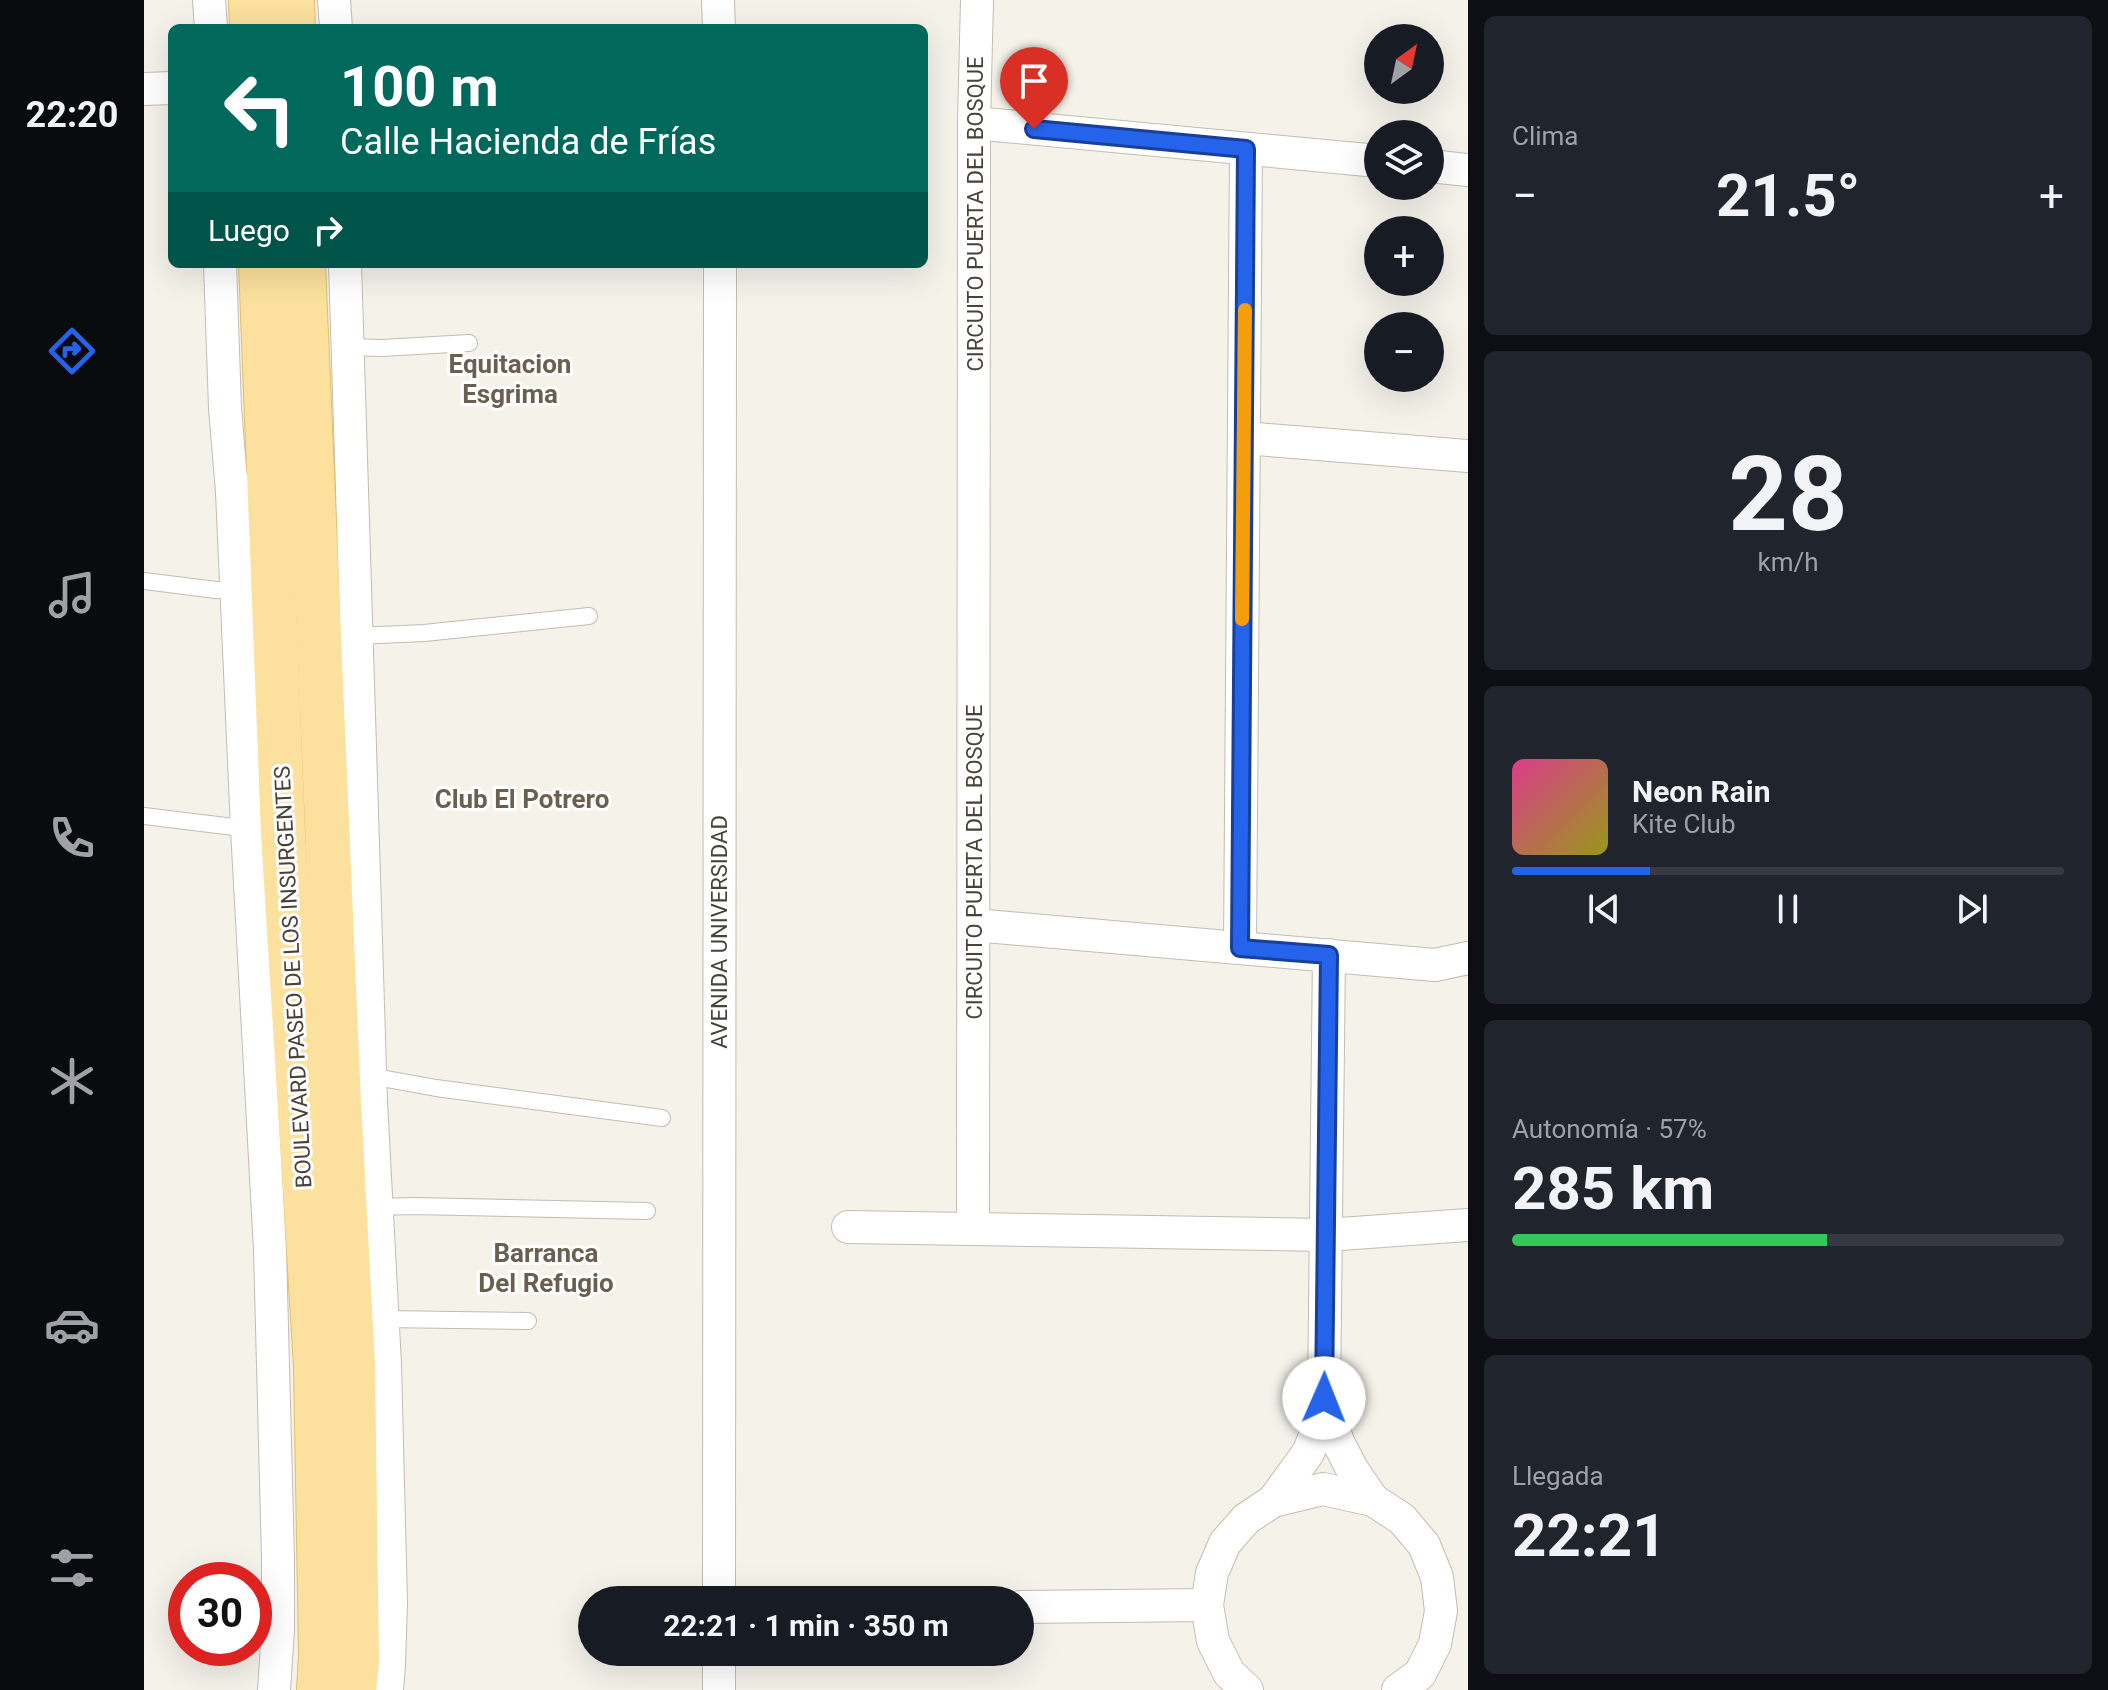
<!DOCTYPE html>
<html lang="es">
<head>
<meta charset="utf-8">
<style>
	:root { --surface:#171b24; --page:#20242c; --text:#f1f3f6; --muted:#9ea1a6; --line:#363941; --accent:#2563eb }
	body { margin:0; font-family:Roboto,sans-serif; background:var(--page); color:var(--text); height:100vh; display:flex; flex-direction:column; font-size:30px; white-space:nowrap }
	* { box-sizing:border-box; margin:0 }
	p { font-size:26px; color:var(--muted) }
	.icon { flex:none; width:44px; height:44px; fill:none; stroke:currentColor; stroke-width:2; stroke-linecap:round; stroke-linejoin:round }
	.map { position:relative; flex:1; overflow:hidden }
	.sheet { display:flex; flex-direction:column; gap:16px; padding:16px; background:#0d0f14; width:640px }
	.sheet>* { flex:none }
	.top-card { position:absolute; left:24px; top:24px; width:760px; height:244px; border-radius:12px; box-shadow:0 8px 32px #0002; background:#00695c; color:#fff; overflow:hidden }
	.needle { width:52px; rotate:33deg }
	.buttons { position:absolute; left:1220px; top:24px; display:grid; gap:16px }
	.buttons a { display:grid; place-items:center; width:80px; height:80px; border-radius:50%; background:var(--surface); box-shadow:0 8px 32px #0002; font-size:40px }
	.speed { position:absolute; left:24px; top:1562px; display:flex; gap:16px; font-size:40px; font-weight:700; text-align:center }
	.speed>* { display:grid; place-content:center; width:104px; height:104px; border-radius:50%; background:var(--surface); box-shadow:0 8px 32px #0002; line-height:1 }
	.speed .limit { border:12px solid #d22; background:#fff; color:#111 }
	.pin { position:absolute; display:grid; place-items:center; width:68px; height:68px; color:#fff; margin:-82px -34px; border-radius:50% 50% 50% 0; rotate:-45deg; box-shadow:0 0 8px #0007 }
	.pin .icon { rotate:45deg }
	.me { position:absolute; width:88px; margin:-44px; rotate:1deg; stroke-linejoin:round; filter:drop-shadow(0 0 6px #0008) }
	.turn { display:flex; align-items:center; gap:28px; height:168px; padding:0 40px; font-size:36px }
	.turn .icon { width:104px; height:104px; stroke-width:2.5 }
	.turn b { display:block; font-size:56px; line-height:68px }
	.then { display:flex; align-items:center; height:76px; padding:0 40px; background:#0003; gap:16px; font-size:30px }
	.big { font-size:60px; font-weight:700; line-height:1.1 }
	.sheet .card { flex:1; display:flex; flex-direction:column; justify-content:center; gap:12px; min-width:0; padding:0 28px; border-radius:12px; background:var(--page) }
	.sheet .dial { align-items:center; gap:0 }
	.dial b { font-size:104px; line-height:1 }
	.song { display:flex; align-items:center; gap:24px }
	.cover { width:96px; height:96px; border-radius:12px; background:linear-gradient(135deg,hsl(330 70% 55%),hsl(60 70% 35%)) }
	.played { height:8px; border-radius:4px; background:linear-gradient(90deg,var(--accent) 25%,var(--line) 25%) }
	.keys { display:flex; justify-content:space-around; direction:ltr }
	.heat { display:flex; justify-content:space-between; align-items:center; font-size:44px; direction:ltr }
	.charge { height:12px; border-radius:6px; background:linear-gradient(90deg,#34c759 57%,var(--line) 0) }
	.trip { position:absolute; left:434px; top:1586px; width:456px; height:80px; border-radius:40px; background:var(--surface); box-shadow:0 8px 32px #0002; font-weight:700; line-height:80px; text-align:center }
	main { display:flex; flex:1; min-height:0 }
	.tabs { display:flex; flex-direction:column; width:144px; justify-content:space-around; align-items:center; background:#090b0e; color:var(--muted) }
	.tabs .icon { width:56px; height:56px }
	.tabs .current { color:var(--accent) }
	.tabs b { font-size:36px; color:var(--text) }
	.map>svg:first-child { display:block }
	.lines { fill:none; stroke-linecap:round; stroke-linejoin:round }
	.service-casing { stroke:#c3bcb0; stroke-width:18 }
	.minor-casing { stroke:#c3bcb0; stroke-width:34 }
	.primary-casing { stroke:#e1bf6c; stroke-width:46 }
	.service { stroke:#fff; stroke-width:16 }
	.minor { stroke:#fff; stroke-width:32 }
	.primary { stroke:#fbe19d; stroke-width:44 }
	.route-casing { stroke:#184099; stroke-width:20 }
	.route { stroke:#2563eb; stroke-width:14 }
	.slow { stroke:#f59e0b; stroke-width:14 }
	.labels { text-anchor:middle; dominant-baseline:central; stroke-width:6; stroke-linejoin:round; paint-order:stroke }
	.street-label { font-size:22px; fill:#494238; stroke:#fff }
	.quarter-label { font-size:26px; font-weight:bold; fill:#6b6050; stroke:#fff }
</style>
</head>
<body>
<main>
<nav class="tabs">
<b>22:20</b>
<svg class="icon current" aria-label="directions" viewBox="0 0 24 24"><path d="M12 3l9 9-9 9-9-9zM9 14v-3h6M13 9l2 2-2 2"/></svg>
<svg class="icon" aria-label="music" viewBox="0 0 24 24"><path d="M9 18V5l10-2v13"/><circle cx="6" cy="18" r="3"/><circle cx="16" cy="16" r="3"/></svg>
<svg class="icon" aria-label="phone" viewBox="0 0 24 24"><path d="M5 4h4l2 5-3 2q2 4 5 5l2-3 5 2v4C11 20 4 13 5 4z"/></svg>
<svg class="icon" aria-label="climate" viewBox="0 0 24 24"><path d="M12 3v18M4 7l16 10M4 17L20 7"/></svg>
<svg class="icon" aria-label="car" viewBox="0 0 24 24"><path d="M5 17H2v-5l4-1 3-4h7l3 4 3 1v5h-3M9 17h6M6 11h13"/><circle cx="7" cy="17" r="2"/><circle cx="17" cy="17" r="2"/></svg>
<svg class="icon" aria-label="filters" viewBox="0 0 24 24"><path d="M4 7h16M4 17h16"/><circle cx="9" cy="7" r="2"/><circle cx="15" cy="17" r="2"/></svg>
</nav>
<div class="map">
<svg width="1324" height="1690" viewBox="0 0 1324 1690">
	<rect width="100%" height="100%" fill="#f5f2ea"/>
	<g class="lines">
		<defs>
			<g id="service">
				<path d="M 204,347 L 238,348 L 325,343"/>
				<path d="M 0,581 L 72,590 L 92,590"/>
				<path d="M 213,636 L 280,633 L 445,616"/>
				<path d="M 0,816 L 106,829"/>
				<path d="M 226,1076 L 292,1088 L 518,1118"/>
				<path d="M 233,1207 L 270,1206 L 503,1211"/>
				<path d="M 239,1319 L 384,1321"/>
			</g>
			<g id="minor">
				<path d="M 65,0 L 67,28"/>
				<path d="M 190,0 L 192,28"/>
				<path d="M 574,0 L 575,28"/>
				<path d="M 0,89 L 28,88"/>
				<path d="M 830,123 L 1234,161"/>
				<path d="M 1286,166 L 1324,170"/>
				<path d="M 76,264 L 81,408 L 88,492 L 108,491"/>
				<path d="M 201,264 L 227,1102 L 241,1364 L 247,1603 L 245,1664 L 243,1690"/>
				<path d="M 1100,438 L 1324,456"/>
				<path d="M 88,492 L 103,829 L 126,1250 L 134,1558 L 134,1630 L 130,1690"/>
				<path d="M 830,925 L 1291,965 L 1324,958"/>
				<path d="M 1096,948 L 1102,149"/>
				<path d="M 704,1227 L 1182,1235 L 1324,1225"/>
				<path d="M 829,1229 L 830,123 L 833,0"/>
				<path d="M 1181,1401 L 1194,1442 L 1208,1469 L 1229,1500"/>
				<path d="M 1129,1501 L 1164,1453 L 1174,1429 L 1180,1398 L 1185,955"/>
				<path d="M 575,1600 L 576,264"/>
				<path d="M 876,1607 L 1063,1605"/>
				<path d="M 575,1690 L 575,1652"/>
				<path d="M 1103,1690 L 1085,1673 L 1069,1641 L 1063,1605 L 1068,1573 L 1081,1543 L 1102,1519 L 1129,1501 L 1179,1489 L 1229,1500 L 1258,1519 L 1280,1545 L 1293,1577 L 1297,1611 L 1291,1644 L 1276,1674 L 1254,1690"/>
			</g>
			<g id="primary">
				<path d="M 107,0 L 108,28"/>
				<path d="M 148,0 L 149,28"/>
				<path d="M 117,264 L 139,834 L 172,1366 L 177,1655 L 175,1690"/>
				<path d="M 159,264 L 195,1103 L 209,1366 L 213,1662 L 210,1690"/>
			</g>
		</defs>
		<use href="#service" class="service-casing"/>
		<use href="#minor" class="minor-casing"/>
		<use href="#primary" class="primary-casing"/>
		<use href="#service" class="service"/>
		<use href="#minor" class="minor"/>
		<use href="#primary" class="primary"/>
	</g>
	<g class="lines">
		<defs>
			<path id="route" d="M 890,129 L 1102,149 L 1096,948 L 1185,955 L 1180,1398"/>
		</defs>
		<use href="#route" class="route-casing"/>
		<use href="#route" class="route"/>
		<path class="slow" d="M 1098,619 L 1101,310"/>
	</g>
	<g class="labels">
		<g class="street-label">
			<text transform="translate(831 214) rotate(-90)">CIRCUITO PUERTA DEL BOSQUE</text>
			<text transform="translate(830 862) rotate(-90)">CIRCUITO PUERTA DEL BOSQUE</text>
			<text transform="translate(575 932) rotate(-90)">AVENIDA UNIVERSIDAD</text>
			<text transform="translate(149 977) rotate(-93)">BOULEVARD PASEO DE LOS INSURGENTES</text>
		</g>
		<g class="quarter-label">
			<text x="366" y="364">Equitacion<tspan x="366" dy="30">Esgrima</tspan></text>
			<text x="378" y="799">Club El Potrero</text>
			<text x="402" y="1253">Barranca<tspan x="402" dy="30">Del Refugio</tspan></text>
		</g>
	</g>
</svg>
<div class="buttons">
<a><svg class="needle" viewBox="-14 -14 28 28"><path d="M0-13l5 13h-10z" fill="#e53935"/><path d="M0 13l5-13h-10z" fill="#9ea1a6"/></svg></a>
<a><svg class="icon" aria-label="layers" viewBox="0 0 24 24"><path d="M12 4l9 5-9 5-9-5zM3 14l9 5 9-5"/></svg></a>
<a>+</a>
<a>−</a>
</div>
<div class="speed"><div class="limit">30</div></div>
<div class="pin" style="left:890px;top:129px;background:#d93025"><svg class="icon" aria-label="arrive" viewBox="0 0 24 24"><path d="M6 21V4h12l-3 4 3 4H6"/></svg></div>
<svg class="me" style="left:1180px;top:1398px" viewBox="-20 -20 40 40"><circle r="19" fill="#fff"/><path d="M0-13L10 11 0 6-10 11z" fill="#2563eb"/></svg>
<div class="trip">22:21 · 1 min · 350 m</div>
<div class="top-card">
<div class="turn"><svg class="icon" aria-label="left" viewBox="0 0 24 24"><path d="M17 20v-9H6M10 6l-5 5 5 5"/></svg><div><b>100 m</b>Calle Hacienda de Frías</div></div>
<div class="then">Luego<svg class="icon" aria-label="right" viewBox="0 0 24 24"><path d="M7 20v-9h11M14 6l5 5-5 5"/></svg></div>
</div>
</div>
<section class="sheet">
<div class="card"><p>Clima</p>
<div class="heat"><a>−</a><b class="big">21.5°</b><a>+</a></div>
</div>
<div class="card dial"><b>28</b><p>km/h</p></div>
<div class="card">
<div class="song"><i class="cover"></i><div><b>Neon Rain</b><p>Kite Club</p></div></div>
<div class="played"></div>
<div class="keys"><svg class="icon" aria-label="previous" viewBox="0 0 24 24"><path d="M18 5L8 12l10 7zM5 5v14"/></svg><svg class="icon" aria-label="pause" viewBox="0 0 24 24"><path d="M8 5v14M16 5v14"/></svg><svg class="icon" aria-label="next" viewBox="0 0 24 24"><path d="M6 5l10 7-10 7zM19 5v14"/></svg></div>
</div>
<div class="card"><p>Autonomía · 57%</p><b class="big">285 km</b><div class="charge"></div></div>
<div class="card"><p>Llegada</p><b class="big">22:21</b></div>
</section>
</main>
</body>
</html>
